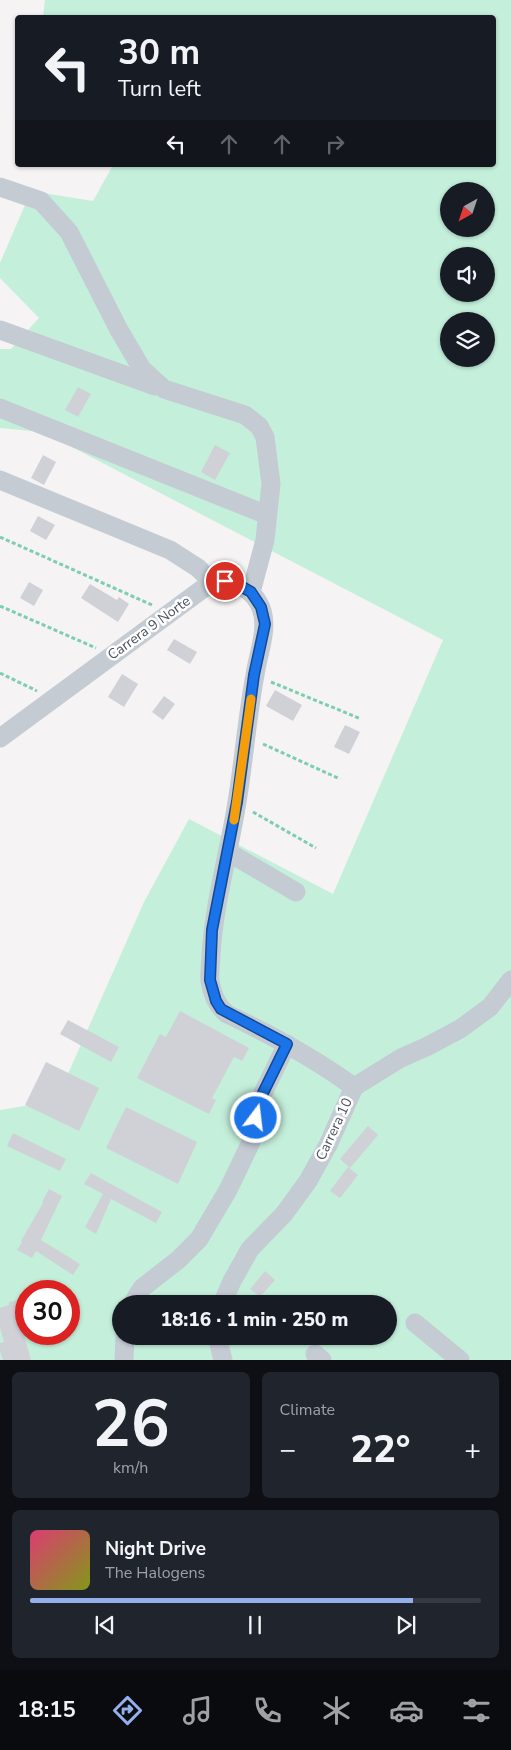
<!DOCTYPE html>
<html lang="en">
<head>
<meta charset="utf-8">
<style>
	:root { --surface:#171b24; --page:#20242c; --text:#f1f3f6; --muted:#9ea1a6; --line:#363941; --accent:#93afec }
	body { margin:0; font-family:"Nunito Sans",sans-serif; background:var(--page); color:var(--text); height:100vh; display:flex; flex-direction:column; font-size:19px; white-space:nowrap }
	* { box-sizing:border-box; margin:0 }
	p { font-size:16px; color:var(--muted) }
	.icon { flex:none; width:28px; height:28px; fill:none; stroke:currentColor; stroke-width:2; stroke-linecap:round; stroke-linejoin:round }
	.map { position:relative; height:1360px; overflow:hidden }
	.details { display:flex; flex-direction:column; gap:12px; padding:12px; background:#0d0f14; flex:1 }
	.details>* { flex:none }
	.hud { position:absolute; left:15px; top:15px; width:481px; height:152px; border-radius:5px; box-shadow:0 1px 4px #0004; background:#171b24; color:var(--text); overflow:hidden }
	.needle { width:32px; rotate:220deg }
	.tools { position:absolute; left:440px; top:182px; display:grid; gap:10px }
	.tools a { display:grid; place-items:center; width:55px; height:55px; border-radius:50%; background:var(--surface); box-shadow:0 1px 4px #0004; font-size:25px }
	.speed { position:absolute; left:15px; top:1280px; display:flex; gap:10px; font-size:25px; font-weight:700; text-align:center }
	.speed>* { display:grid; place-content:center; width:65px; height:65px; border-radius:50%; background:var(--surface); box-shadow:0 1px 4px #0004; line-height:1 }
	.speed .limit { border:8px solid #d22; background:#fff; color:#111 }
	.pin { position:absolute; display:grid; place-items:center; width:42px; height:42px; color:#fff; margin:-21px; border:2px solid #fff; border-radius:50%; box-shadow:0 1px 5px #0007 }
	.me { position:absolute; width:55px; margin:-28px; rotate:15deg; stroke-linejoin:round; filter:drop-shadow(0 0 4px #0008) }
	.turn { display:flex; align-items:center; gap:18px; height:105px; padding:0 20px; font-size:22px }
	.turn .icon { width:65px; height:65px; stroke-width:2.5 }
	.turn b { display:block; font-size:35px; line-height:42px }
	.lanes { display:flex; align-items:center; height:48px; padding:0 20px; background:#0003; justify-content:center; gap:25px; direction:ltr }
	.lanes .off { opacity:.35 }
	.big { font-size:38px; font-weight:800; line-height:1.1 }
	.details .tile { flex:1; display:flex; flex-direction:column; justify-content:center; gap:8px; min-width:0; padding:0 18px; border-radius:8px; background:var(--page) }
	.details .dial { align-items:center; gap:0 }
	.dial b { font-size:65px; line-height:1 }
	.song { display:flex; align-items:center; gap:15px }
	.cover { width:60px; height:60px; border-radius:8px; background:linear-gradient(135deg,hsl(340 70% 55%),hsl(70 70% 35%)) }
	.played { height:5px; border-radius:2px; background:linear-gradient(90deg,var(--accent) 85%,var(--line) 85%) }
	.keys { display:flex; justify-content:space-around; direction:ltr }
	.heat { display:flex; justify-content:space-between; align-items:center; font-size:28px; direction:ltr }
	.details .tiles { flex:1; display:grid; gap:12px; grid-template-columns:1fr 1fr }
	.tile:last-child { grid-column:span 2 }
	.trip { position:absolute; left:112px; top:1295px; width:285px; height:50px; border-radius:25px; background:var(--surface); box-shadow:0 1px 4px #0004; font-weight:800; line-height:50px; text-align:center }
	.tab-bar { display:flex; height:80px; justify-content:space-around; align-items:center; background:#090b0e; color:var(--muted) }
	.tab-bar .icon { width:35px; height:35px }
	.tab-bar .current { color:var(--accent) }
	.tab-bar b { font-size:22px; color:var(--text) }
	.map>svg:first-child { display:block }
	.green { fill:#c4efdb; fill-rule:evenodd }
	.building { fill:#d0d1d7 }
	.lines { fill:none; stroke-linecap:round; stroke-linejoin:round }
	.path { stroke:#7dcdb0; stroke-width:3; stroke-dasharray:4 2.5; stroke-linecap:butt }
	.street { stroke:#c4cbd3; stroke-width:19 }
	.route-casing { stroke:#114b97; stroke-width:12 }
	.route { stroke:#1a73e8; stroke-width:9 }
	.slow { stroke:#f59e0b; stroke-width:9 }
	.labels { text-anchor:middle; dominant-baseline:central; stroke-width:5; stroke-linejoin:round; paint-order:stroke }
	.street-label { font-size:14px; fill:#4b5360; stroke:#fff }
</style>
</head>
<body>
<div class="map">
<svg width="511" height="1360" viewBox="0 0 511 1360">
	<rect width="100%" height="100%" fill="#f5f3f3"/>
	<path class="green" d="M 45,0 L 511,0 L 511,1360 L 0,1360 L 0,1110 L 56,1101 L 144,902 L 189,819 L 333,894 L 443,640 L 43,432 L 0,428 L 0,349 L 11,349 L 39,318 L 0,278 L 0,263 L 31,191 L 93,201 L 113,165 L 494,165 L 494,18 L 43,17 ZM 449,191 L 486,191 L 486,229 L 449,229 ZM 449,256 L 486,256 L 486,294 L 449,294 ZM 449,321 L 486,321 L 486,359 L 449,359 ZM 26,1291 L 69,1291 L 69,1334 L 26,1334 ZM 121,1304 L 389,1304 L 389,1336 L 121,1336 Z"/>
	<g class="building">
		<path d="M 78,387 L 91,394 L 78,417 L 65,410 Z"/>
		<path d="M 215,445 L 230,453 L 215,480 L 201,472 Z"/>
		<path d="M 43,455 L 56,462 L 44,485 L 31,478 Z"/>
		<path d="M 38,516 L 55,525 L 46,540 L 30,531 Z"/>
		<path d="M 29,582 L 43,590 L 34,606 L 20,598 Z"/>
		<path d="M 90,584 L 117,600 L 119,597 L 129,604 L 118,622 L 81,598 Z"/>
		<path d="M 174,639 L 197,652 L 190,664 L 167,650 Z"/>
		<path d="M 122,674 L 138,684 L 124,707 L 108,697 Z"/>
		<path d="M 275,690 L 302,705 L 293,721 L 266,706 Z"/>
		<path d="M 164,696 L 175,704 L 163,720 L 152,712 Z"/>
		<path d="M 345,725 L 360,732 L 349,754 L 334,747 Z"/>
		<path d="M 180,1011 L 249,1048 L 242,1061 L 234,1057 L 212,1098 L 216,1100 L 209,1114 L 137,1078 L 160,1034 L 166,1037 Z"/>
		<path d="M 68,1020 L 119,1047 L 111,1062 L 60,1034 Z"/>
		<path d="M 46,1062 L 99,1088 L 79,1131 L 25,1105 Z"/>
		<path d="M 126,1107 L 197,1142 L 178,1184 L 106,1148 Z"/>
		<path d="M 368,1126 L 378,1135 L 350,1168 L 340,1159 Z"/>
		<path d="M 13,1133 L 66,1159 L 60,1171 L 7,1146 Z"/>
		<path d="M 348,1167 L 358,1175 L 340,1198 L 330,1191 Z"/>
		<path d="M 91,1173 L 162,1212 L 156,1223 L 111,1199 L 96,1234 L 85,1227 L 103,1194 L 84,1184 Z"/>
		<path d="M 49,1189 L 62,1196 L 41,1240 L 80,1264 L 73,1275 L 36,1251 L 32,1258 L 17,1250 L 22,1242 L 21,1241 L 43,1203 L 42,1202 Z"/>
		<path d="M 265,1271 L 275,1280 L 260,1297 L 250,1289 Z"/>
		<path d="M 26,1298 L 26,1319 L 20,1320 L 31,1360 L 3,1360 L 0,1351 L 0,1343 L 4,1342 L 0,1328 L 0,1308 L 9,1305 L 9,1302 Z"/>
	</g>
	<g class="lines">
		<g class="path">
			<path d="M 0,537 L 152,605"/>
			<path d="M 0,606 L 96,648"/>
			<path d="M 0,673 L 37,691"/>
			<path d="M 271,682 L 361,719"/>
			<path d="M 263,744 L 340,779"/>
			<path d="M 253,812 L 316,848"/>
		</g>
		<g class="street">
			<path d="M 0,187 L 41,201 L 69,232 L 119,330 L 142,369 L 164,389 L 245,415 L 259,426 L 265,437 L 271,484 L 265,540 L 251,592"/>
			<path d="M 0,330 L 155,386"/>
			<path d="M 0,408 L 267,515"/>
			<path d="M 0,480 L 170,550 L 198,568 L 212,582"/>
			<path d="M 0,738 L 212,582 C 232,581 253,587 261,608 C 269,629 258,653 255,675 C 247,717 244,760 237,802 C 229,853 214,903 211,955 C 211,964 209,973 210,981 C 212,994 217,1006 227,1014 C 272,1035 314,1058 354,1087"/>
			<path d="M 228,852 L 296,892"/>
			<path d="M 132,1304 L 142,1288 L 178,1260 L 199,1239 L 228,1190 L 251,1142 L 261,1097 L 287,1044"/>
			<path d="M 222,1304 L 232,1281 L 250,1249 L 284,1214 L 308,1181 L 328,1145 L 354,1087 L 401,1058 L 426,1047 L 460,1029 L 490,1007 L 511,980"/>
			<path d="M 415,1323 L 460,1360"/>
			<path d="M 217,1336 L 223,1360"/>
			<path d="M 315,1354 L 322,1360"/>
			<path d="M 124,1360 L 125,1336"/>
		</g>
	</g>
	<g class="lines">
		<defs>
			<path id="route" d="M 225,581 L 239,585 L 251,592 L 261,607 L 265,624 L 254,675 L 237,802 L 212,930 L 210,980 L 216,1001 L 221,1009 L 287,1044 L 261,1097 L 256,1118"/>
		</defs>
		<use href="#route" class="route-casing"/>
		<use href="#route" class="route"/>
		<path class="slow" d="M 234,820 L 251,699"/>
	</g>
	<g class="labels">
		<g class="street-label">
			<text transform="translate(149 628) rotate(-36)">Carrera 9 Norte</text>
			<text transform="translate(334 1129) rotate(-65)">Carrera 10</text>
		</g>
	</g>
</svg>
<div class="tools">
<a><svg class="needle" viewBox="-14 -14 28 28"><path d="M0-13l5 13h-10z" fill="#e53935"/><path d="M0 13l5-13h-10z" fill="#9ea1a6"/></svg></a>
<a><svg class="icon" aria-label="sound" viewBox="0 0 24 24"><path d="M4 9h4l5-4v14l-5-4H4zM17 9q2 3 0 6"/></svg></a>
<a><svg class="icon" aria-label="layers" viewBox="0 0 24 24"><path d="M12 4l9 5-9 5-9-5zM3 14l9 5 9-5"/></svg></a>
</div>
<div class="speed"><div class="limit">30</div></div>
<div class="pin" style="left:225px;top:581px;background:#d93025"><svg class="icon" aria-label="arrive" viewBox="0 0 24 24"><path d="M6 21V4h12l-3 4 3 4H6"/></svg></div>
<svg class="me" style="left:256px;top:1118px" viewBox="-20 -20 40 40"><circle r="17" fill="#1a73e8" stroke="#fff" stroke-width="3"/><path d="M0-11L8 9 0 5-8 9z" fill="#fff"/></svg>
<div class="trip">18:16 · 1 min · 250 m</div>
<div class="hud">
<div class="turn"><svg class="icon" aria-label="left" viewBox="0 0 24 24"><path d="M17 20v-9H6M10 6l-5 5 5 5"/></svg><div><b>30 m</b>Turn left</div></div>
<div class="lanes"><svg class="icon" aria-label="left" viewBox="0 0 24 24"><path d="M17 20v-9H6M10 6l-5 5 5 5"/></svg><svg class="icon off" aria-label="ahead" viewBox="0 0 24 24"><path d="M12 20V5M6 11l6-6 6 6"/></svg><svg class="icon off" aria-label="ahead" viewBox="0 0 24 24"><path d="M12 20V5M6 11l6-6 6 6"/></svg><svg class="icon off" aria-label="right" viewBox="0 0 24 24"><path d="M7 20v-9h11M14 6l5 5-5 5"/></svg></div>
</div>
</div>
<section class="details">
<div class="tiles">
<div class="tile dial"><b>26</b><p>km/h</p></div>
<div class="tile"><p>Climate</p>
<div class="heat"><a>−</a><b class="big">22°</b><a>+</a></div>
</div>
<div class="tile">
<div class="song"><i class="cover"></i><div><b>Night Drive</b><p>The Halogens</p></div></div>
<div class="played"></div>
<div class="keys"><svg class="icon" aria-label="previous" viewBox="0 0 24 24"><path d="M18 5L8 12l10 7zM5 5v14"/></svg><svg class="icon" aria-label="pause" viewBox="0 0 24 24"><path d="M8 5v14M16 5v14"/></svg><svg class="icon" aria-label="next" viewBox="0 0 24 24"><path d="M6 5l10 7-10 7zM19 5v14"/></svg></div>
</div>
</div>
</section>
<nav class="tab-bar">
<b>18:15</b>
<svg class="icon current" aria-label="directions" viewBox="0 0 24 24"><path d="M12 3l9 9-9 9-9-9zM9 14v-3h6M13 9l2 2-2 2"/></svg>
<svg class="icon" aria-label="music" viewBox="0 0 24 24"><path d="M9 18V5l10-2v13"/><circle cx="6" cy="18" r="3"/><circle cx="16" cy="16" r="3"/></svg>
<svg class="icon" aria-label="phone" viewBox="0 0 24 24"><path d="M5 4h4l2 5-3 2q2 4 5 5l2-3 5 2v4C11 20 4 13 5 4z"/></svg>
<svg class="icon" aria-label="climate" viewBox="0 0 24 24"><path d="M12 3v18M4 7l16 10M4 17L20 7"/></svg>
<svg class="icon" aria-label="car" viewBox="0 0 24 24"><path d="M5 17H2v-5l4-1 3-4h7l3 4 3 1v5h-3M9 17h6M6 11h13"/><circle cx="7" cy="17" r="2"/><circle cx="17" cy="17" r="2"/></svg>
<svg class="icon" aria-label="filters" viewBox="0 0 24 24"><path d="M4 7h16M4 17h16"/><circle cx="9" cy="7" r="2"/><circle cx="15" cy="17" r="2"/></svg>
</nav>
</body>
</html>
